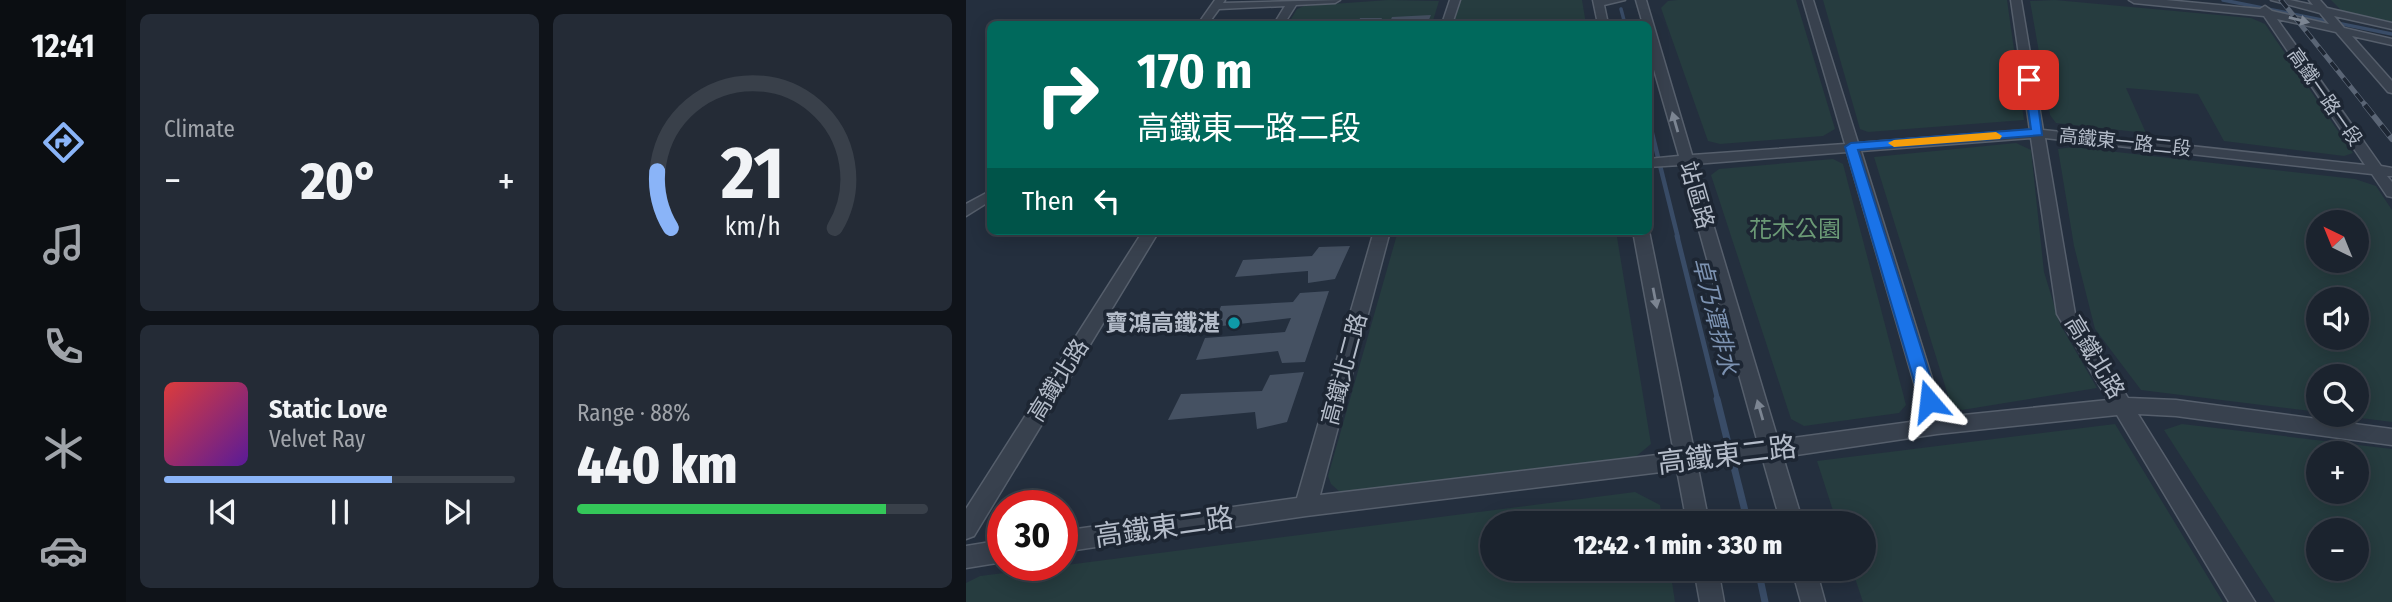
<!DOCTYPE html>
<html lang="en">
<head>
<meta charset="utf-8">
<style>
	:root { --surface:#1b232e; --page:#242b36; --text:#f1f3f6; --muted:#a0a4aa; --line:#39404a; --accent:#8ab4f8 }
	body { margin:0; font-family:"Fira Sans Condensed","Noto Sans TC",sans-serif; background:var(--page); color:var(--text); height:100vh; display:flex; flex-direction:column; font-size:26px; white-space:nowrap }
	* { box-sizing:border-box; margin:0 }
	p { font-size:23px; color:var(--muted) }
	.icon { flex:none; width:38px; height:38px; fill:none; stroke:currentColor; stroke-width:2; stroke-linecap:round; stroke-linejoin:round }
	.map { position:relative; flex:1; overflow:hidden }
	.drawer { display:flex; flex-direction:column; gap:14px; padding:14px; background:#0f1319; width:840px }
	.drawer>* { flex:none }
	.banner { position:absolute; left:21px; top:21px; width:665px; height:214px; border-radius:10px; box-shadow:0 4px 18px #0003,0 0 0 2px var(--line); background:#00695c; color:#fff; overflow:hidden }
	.needle { width:46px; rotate:317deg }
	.controls { position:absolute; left:1340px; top:210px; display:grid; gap:14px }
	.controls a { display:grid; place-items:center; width:63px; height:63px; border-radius:50%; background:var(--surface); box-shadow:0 4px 18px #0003,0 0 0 2px var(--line); font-size:35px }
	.speed { position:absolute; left:21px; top:490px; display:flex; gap:14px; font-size:35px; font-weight:700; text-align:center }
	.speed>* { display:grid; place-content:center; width:91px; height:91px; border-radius:50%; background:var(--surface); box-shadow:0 4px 18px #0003,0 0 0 2px var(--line); line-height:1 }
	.speed .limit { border:10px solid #d22; background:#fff; color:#111 }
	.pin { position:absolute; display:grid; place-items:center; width:60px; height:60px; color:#fff; margin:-30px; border-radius:14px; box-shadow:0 4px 10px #0006 }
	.me { position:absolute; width:77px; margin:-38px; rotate:343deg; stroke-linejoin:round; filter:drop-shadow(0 0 5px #0008) }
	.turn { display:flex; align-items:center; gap:24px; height:147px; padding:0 35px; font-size:32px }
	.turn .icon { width:91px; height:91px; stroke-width:2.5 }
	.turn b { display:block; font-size:49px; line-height:60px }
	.then { display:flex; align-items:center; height:66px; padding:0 35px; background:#0003; gap:14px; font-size:26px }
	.big { font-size:52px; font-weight:800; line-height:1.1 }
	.drawer .card { flex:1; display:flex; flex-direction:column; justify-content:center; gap:10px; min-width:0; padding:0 24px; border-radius:10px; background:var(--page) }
	.drawer .dial { align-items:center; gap:0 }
	.dial svg { height:182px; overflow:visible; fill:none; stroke:var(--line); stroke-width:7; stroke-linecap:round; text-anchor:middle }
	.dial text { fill:var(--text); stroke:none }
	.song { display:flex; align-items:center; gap:21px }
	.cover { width:84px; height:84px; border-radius:10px; background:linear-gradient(135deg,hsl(0 70% 55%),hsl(270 70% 35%)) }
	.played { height:7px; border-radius:4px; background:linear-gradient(90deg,var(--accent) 65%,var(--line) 65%) }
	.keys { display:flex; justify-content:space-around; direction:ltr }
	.heat { display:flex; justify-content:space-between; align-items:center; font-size:38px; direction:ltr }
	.charge { height:10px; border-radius:5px; background:linear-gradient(90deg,#34c759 88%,var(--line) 0) }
	.drawer .tiles { flex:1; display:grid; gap:14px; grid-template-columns:repeat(2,1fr) }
	.trip { position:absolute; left:514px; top:511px; width:396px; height:70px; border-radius:35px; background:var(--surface); box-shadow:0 4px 18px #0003,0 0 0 2px var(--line); font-weight:800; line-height:70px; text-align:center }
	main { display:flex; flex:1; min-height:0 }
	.tabs { display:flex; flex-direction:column; width:126px; justify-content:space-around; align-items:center; background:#0b0e12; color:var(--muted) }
	.tabs .icon { width:49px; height:49px }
	.tabs .current { color:var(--accent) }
	.tabs b { font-size:32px; color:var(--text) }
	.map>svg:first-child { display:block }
	.green { fill:#263c3f; fill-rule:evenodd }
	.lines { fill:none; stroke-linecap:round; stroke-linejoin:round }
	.stream-far3 { stroke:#394c67; stroke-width:3.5 }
	.stream-far2 { stroke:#394c67; stroke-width:4.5 }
	.stream-far1 { stroke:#394c67; stroke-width:5 }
	.stream { stroke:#394c67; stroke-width:7 }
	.building { fill:#455162 }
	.minor-casing { stroke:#565f6c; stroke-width:3 }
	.minor { fill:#38414e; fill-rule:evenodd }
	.rail-far1-casing { stroke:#5a6575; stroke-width:5 }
	.rail-casing { stroke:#5a6575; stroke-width:6 }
	.rail-far1 { stroke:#1d2633; stroke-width:3.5; stroke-dasharray:10; stroke-linecap:butt }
	.rail { stroke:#1d2633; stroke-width:4.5; stroke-dasharray:13; stroke-linecap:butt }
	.oneway { fill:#7c8592 }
	.route { fill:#1a73e8; stroke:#114b97; stroke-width:2 }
	.slow { fill:#f59e0b }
	.culture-dot { fill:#0f9aa8; stroke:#1d2633; stroke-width:2.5 }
	.labels { text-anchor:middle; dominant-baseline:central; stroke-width:7; stroke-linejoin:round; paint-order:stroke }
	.far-street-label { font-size:19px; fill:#b4bcc9; stroke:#1d2633 }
	.street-label { font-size:23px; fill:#b4bcc9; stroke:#1d2633 }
	.park-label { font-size:23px; fill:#6b9a76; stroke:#1d2633 }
	.poi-label { font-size:23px; font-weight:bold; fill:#b4bcc9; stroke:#1d2633; text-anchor:end }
	.water-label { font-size:24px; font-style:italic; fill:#7c92b1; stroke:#1d2633 }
	.near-street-label { font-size:28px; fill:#b4bcc9; stroke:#1d2633 }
</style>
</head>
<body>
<main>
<nav class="tabs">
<b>12:41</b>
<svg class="icon current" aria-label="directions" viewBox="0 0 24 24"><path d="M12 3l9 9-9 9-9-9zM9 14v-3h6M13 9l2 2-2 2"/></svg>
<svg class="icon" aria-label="music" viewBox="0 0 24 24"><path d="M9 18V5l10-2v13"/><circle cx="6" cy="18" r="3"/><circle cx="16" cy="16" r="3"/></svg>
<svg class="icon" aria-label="phone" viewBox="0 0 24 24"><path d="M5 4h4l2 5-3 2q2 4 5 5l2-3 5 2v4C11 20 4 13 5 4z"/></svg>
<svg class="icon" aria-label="climate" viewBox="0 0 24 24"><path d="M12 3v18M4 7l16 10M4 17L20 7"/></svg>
<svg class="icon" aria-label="car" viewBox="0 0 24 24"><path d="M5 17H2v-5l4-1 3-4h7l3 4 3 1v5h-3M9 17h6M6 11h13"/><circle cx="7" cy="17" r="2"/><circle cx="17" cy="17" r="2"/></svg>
</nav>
<section class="drawer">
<div class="tiles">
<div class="card"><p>Climate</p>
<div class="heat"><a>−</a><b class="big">20°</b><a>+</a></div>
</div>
<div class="card dial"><svg viewBox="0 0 100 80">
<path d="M14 69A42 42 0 1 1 86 69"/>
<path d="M14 69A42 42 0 0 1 8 44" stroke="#8ab4f8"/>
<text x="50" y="56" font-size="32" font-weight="700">21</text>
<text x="50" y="72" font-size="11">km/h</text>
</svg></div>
<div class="card">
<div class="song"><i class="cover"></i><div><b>Static Love</b><p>Velvet Ray</p></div></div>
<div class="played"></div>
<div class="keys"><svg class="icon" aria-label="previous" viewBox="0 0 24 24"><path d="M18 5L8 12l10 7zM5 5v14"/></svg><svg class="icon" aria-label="pause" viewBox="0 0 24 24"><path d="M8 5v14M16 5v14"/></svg><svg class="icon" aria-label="next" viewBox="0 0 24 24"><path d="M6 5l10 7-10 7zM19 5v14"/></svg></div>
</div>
<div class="card"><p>Range · 88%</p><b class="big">440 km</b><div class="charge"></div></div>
</div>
</section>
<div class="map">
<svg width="1426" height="602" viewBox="0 0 1426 602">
	<rect width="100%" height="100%" fill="#242f3e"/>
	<g class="green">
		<path d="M 422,0 L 473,1 L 466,24 L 322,24 L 331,9 L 338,6 Z"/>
		<path d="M 492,0 L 616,0 L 620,24 L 484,24 Z"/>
		<path d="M 712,0 L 830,0 L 869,129 L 857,136 L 754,144 L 742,141 L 695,8 L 702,1 Z"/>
		<path d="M 857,0 L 1041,0 L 1058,120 L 902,132 L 894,129 Z"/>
		<path d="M 1089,0 L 1285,18 L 1299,24 L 1387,153 L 1378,156 L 1258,141 L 1232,94 L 1160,88 L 1180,133 L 1090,123 L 1084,115 L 1064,1 Z"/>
		<path d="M 1365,0 L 1426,0 L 1426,23 L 1378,13 Z"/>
		<path d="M 1050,143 L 1065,150 L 1078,272 L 1094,324 L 1131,388 L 996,410 L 985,405 L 908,157 Z"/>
		<path d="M 1107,147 L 1389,179 L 1410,186 L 1426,210 L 1426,422 L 1371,415 L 1391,415 L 1391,376 L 1353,376 L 1353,412 L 1175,390 L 1129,329 L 1108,246 L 1092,149 ZM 1353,222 L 1391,222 L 1391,261 L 1353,261 ZM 1353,299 L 1391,299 L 1391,338 L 1353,338 Z"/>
		<path d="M 867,159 L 877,164 L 940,405 L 933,413 L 838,426 L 825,419 L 745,175 L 753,169 Z"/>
		<path d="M 432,231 L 650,231 L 685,444 L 667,459 L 374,492 L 365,484 L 362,476 Z"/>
		<path d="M 1149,424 L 1257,602 L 897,602 L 886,569 L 898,569 L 898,523 L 871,523 L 851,461 Z"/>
		<path d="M 1216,424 L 1426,449 L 1426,602 L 1309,602 L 1198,430 ZM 1353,453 L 1391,453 L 1391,492 L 1353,492 ZM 1391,530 L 1391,569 L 1353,569 L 1353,530 Z"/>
		<path d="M 669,492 L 694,505 L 697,523 L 527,523 L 527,569 L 704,569 L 709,602 L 0,602 L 0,583 L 14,576 Z"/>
	</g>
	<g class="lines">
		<g class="stream-far3">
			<path d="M 1257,0 L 1426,34"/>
			<path d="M 655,9 L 659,24"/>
		</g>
		<path class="stream-far2" d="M 682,117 L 712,238"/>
		<path class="stream-far1" d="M 711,236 L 752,401"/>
		<g class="stream">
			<path d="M 751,399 L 782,523"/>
			<path d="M 792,569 L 799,602"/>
		</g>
	</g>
	<g class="building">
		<path d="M 465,15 L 461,24 L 423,24 L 426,17 Z"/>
		<path d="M 394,18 L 416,18 L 413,24 L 392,24 Z"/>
		<path d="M 384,246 L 369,279 L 342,283 L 342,271 L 269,277 L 277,260 L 346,256 L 353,247 Z"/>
		<path d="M 363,291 L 339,362 L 316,363 L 312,351 L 230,360 L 239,338 L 319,332 L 325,318 L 247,327 L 255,306 L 327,302 L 334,293 Z"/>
		<path d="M 338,372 L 321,422 L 291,429 L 289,412 L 202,420 L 215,394 L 296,391 L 304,375 Z"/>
	</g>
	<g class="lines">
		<defs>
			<g id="minor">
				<path d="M 249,0 L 259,0 L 257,3 L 374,0 L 369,3 L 330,5 L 318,24 L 308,24 L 319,6 L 253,9 L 242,24 L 232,24 Z"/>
				<path d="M 484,0 L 494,0 L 486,24 L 476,24 Z"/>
				<path d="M 627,0 L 659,0 L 638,5 L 642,24 L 632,24 Z"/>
				<path d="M 670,0 L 680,0 L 726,155 L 879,144 L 837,0 L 847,0 L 892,143 L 1064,130 L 1045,0 L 1055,0 L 1077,130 L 1399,165 L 1298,16 L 1168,3 L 1163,0 L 1200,0 L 1294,9 L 1299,6 L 1306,11 L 1363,24 L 1354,13 L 1305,0 L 1324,0 L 1347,5 L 1343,0 L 1354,0 L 1361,8 L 1426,23 L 1426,29 L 1368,16 L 1378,28 L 1426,39 L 1426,45 L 1386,36 L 1426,81 L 1426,93 L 1422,92 L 1370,32 L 1311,19 L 1415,166 L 1426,168 L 1426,176 L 1421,176 L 1426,182 L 1426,197 L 1421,196 L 1406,174 L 1079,138 L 1109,314 L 1162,398 L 1210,400 L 1426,429 L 1426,445 L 1210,416 L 1172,414 L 1289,602 L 1263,602 L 1151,415 L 971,434 L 817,457 L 837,523 L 815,523 L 797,460 L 732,468 L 743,523 L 721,523 L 711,470 L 340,516 L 96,552 L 96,531 L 331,498 L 408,231 L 424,231 L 354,495 L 708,453 L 667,231 L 683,231 L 728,451 L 792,443 L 715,165 L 682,167 L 682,159 L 713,156 L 682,49 L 682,24 L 677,24 ZM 1065,138 L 1091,314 L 1142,400 L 978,417 L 895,151 ZM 881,152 L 959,420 L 812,440 L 729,164 Z"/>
				<path d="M 24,191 L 24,201 L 0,216 L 0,204 Z"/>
				<path d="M 177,231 L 193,231 L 8,536 L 0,539 L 0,509 Z"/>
				<path d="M 37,540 L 37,562 L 0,568 L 0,546 Z"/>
				<path d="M 728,569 L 752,569 L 758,602 L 734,602 Z"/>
				<path d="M 826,569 L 850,569 L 859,602 L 835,602 Z"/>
			</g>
		</defs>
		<use href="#minor" class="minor-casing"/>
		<use href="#minor" class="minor"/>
		<defs>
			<path id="rail-far1" d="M 1315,0 L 1400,106"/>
			<path id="rail" d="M 1399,105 L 1426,139"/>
		</defs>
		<use href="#rail-far1" class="rail-far1-casing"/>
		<use href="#rail" class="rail-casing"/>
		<use href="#rail-far1" class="rail-far1"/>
		<use href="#rail" class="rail"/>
	</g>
	<defs><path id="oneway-solid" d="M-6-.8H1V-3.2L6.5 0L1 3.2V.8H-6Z" transform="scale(1.75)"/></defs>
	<g class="oneway">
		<use href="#oneway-solid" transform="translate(1333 20) rotate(14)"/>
		<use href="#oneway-solid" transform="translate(709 122) rotate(-106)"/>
		<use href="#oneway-solid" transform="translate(689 298) rotate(79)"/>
		<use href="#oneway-solid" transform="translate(794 410) rotate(-106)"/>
	</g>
	<path class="route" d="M 1063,76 L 1069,80 L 1076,135 L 892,150 L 972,401 L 963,408 L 954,401 L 879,147 L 885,143 L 1065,129 L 1058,80 Z"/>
	<path class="slow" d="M 1030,132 L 1036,136 L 1034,139 L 928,147 L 922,143 L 928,140 Z"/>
	<circle class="culture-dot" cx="268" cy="323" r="7"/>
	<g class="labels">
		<g class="far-street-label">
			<text transform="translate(1359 97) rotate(55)">高鐵一路一段</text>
			<text transform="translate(1159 142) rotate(6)">高鐵東一路二段</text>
		</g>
		<g class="street-label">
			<text transform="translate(731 195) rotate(74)">站區路</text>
			<text transform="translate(1129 357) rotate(59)">高鐵北路</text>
			<text transform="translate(378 369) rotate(-75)">高鐵北二路</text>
			<text transform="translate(92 380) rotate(-58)">高鐵北路</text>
		</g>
		<g class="park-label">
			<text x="829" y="229">花木公園</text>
		</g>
		<g class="poi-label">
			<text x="254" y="323">寶鴻高鐵湛</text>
		</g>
		<g class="water-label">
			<text transform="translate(749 316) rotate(76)">卓乃潭排水</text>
		</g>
		<g class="near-street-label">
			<text transform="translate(761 455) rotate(-7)">高鐵東二路</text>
			<text transform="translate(198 527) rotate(-8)">高鐵東二路</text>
		</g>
	</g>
</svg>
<div class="controls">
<a><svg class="needle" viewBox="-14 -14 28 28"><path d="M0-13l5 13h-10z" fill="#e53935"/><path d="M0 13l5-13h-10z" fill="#a0a4aa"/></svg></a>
<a><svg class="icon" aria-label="sound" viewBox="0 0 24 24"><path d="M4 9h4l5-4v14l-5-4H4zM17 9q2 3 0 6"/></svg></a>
<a><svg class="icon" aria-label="search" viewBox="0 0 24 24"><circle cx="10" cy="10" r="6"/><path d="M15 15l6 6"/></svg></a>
<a>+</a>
<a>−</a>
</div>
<div class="speed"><div class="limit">30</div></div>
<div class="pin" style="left:1063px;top:80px;background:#d93025"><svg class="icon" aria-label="arrive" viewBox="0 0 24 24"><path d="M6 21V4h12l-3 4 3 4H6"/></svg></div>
<svg class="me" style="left:963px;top:401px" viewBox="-20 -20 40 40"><path d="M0-17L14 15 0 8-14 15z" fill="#1a73e8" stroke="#fff" stroke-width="4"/></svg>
<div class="trip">12:42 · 1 min · 330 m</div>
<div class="banner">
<div class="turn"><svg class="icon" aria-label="right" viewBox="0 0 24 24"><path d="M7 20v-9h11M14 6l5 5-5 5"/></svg><div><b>170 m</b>高鐵東一路二段</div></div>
<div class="then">Then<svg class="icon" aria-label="left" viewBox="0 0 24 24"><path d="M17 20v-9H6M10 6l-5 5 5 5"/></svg></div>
</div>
</div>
</main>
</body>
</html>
